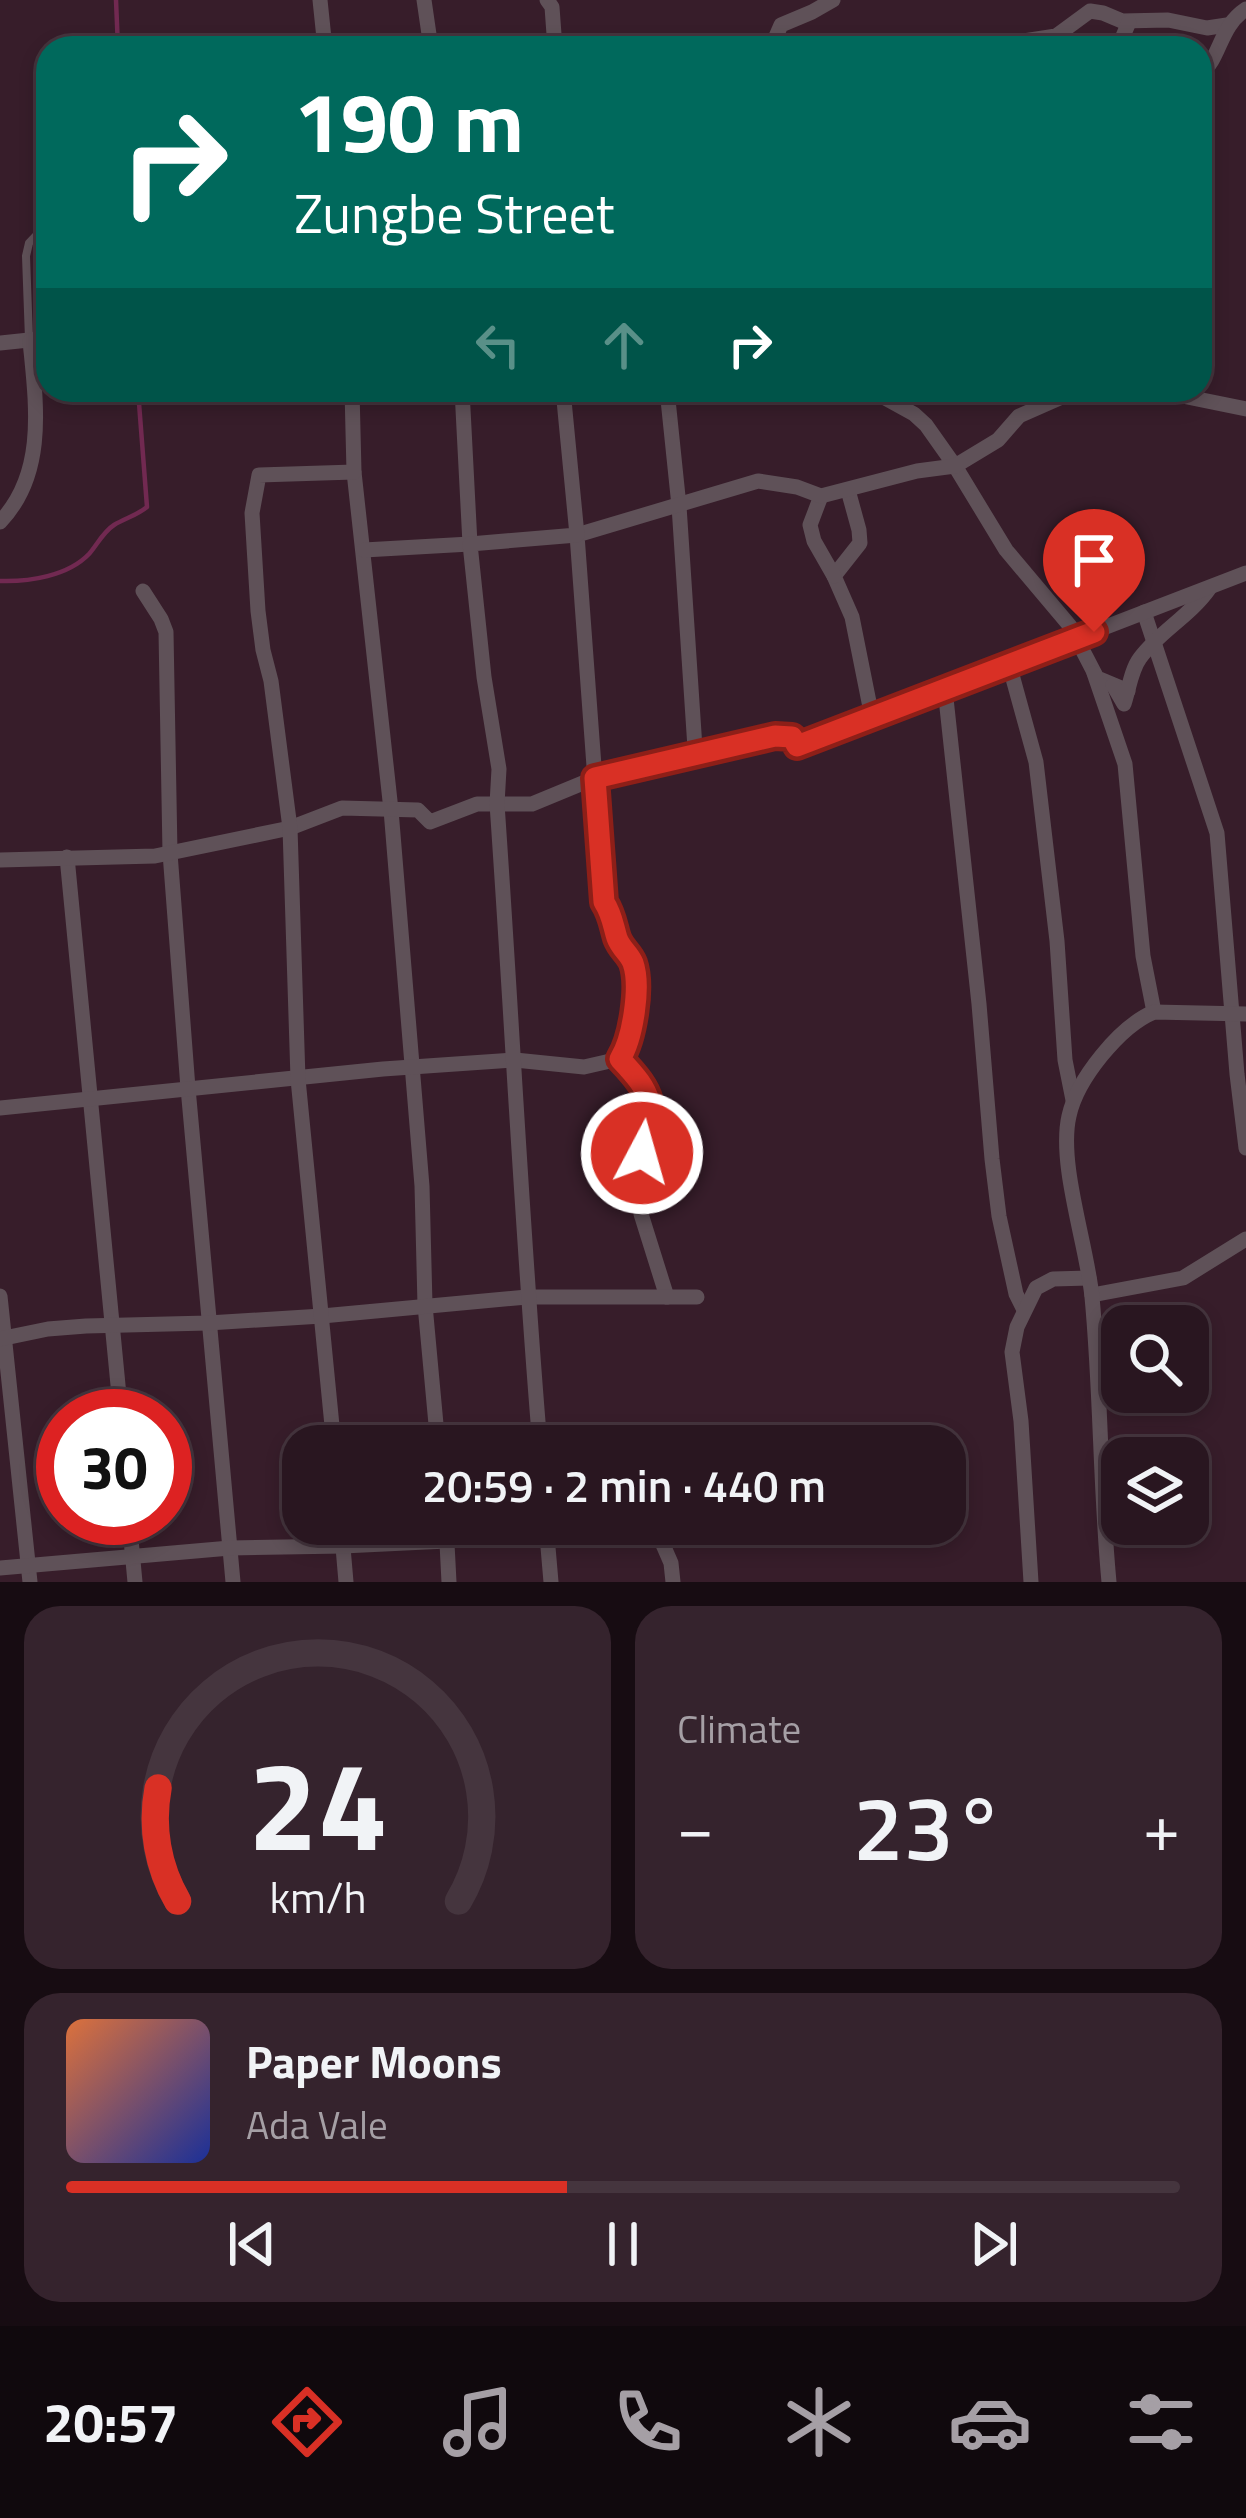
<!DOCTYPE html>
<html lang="en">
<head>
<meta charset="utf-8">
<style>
	:root { --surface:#291620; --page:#35232d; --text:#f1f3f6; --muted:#a59fa5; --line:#45353e; --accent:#d93025 }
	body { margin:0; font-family:"Titillium Web",sans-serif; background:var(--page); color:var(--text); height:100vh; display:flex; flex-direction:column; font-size:45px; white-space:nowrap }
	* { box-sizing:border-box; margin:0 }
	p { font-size:39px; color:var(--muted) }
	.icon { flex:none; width:66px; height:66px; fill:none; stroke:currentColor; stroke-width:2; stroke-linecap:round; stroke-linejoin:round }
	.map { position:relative; height:1582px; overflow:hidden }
	.side { display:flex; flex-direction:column; gap:24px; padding:24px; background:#170c12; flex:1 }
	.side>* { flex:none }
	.top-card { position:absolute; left:36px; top:36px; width:1176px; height:366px; border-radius:36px; box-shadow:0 6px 18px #0003,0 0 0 3px var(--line); background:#00695c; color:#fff; overflow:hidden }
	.tools { position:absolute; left:1101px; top:1305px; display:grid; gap:24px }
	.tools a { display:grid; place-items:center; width:108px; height:108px; border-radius:24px; background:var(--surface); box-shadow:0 6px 18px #0003,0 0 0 3px var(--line); font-size:60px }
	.speed { position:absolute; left:36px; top:1389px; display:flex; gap:24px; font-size:60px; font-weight:700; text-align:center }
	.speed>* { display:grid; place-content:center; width:156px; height:156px; border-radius:50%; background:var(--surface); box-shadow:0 6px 18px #0003,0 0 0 3px var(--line); line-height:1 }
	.speed .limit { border:18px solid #d22; background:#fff; color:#111 }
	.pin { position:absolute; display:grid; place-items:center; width:102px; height:102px; color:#fff; margin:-123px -51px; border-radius:50% 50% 50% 0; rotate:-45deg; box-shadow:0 0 12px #0007 }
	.pin .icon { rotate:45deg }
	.me { position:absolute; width:132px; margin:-66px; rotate:6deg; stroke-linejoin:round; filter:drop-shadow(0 0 9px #0008) }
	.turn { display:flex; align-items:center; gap:42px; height:252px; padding:0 60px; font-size:54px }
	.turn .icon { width:156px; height:156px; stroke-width:2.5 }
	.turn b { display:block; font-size:84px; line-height:102px }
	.lanes { display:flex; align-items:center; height:114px; padding:0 60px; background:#0003; justify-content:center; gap:60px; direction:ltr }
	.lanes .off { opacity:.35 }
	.big { font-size:90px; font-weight:600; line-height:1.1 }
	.side .widget { flex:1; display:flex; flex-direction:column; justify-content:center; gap:18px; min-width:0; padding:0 42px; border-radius:36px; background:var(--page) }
	.side .dial { align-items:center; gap:0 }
	.dial svg { height:312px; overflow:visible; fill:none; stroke:var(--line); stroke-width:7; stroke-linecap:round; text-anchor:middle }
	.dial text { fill:var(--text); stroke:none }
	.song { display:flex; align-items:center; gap:36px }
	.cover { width:144px; height:144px; border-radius:18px; background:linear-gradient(135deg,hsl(20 70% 55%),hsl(230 70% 35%)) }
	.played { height:12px; border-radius:6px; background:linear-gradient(90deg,var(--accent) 45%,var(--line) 45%) }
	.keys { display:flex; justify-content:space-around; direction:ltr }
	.heat { display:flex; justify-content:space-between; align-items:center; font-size:66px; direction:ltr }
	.side .tiles { flex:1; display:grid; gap:24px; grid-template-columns:1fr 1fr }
	.widget:last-child { grid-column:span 2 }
	.trip { position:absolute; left:282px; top:1425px; width:684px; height:120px; border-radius:36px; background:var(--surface); box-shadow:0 6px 18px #0003,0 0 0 3px var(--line); font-weight:600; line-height:120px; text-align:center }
	.tab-bar { display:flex; height:192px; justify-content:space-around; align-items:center; background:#10090d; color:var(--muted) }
	.tab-bar .icon { width:84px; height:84px }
	.tab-bar .current { color:var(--accent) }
	.tab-bar b { font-size:54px; color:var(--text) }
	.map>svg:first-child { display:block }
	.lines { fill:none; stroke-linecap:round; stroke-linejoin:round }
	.stream { stroke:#712951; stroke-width:4.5 }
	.service { stroke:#5f5158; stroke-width:8 }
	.minor { stroke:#5f5158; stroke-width:15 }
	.route-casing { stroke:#8d1f18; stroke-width:30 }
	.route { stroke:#d93025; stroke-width:21 }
</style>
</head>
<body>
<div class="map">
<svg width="1246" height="1582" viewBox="0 0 1246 1582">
	<rect width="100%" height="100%" fill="#371d2a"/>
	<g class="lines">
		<g class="stream">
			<path d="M 116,0 L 118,48"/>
			<path d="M 0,581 C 29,582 68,576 89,554 C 97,545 103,532 114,525 C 125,518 136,516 147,507 L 138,390"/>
		</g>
		<path class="service" d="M 29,339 L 26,256 L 29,243 L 48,223"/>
		<g class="minor">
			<path d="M 320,0 L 325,48"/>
			<path d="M 424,0 L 431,48"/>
			<path d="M 547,0 L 552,7 L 555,48"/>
			<path d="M 771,48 L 781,25 L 812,12 L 833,0"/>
			<path d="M 1000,48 L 1016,42 L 1056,36 L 1090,11 L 1103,13 L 1122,21 L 1168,20 L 1207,28 L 1227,25"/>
			<path d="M 1118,48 L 1129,22"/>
			<path d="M 1200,76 C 1222,55 1219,27 1246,9"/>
			<path d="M 0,343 L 48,338"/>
			<path d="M 667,390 L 679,506 L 695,748"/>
			<path d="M 877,390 L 885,398 L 914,414 L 926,425 L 955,466 L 1006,550 L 1070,626 L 1097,678 L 1128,691"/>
			<path d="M 1153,390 L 1246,409"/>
			<path d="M 354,472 L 391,810 L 422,1186 L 425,1305 L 438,1446"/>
			<path d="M 848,490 L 859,530 L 860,543 L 834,576 L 852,617 L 872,717"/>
			<path d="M 821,496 L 810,525 L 814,541 L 834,576"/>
			<path d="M 0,522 C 47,473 36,403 30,341"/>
			<path d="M 364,550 L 470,544 L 462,390"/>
			<path d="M 143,591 L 161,619 L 166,632 L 170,853 L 188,1088 L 233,1582"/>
			<path d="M 1144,612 L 1217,833 L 1237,1074 L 1246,1148"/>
			<path d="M 1009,664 L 1036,762 L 1057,941 L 1065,1060 L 1073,1100"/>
			<path d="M 1094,673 L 1125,764 L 1143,956 L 1154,1012"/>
			<path d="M 1113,685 L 1124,704 C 1129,689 1131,670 1140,658 C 1159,632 1190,616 1209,589"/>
			<path d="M 945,689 L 979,1004 L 992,1159 L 999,1216 L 1016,1294 L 1024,1310"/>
			<path d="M 67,857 L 121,1416"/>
			<path d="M 0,860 L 155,856 L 290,828 L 342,808 L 418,810 L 430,822 L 477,804 L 532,804 L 595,778 L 775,736 L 792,737 L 797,746 L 1246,573"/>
			<path d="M 619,1059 C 633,1039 641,986 633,963 C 629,953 621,948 617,938 C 613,925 611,914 604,902 L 577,535 L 758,481 L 797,487 L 821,496 L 917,471 L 955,466 L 998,440 L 1019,416 L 1078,390"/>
			<path d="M 0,1108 L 383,1069 L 515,1060 L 584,1067 L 619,1059 L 646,1086 L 652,1108 L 638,1175 L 641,1214 L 667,1297"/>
			<path d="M 1092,1295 L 1183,1278 L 1246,1239"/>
			<path d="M 0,1296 L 30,1582"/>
			<path d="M 0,1339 L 48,1329 L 86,1326 L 208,1323 L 322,1316 L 527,1297 L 697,1297"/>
			<path d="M 334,1446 L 298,1079 L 290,828 L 271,681 L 263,650 L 258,611 L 252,513 L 259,475 L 354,472 L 352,390"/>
			<path d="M 540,1446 C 522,1232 512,1018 497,804 L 499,769 L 484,677 L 470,544 L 577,535 L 563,390"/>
			<path d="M 129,1518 L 135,1582"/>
			<path d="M 341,1524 L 346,1582"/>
			<path d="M 446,1524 L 449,1582"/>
			<path d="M 546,1524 L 551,1582"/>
			<path d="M 654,1524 L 671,1563 L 673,1582"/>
			<path d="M 0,1568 L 230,1548 L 343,1546 L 447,1541 L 605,1524"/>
			<path d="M 1031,1582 L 1021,1421 L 1012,1352 L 1017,1327 L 1036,1288 L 1053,1279 L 1089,1278"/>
			<path d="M 1109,1582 C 1100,1487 1101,1392 1092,1297 C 1087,1245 1058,1164 1069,1116 C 1077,1079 1120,1026 1154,1012 L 1246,1014"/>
		</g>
	</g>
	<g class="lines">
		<defs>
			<path id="route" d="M 642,1153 C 657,1105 653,1094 620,1059 C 633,1038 641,986 633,963 C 629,953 621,949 617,938 C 613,925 612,914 604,902 L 595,778 L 775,736 L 792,737 L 797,746 L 1094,632"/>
		</defs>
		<use href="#route" class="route-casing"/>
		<use href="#route" class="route"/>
	</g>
</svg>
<div class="tools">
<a><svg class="icon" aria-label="search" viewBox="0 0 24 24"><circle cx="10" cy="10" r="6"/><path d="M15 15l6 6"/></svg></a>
<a><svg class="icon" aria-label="layers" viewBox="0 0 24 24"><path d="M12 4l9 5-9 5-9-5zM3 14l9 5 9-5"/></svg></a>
</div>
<div class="speed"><div class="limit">30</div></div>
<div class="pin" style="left:1094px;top:632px;background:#d93025"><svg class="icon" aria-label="arrive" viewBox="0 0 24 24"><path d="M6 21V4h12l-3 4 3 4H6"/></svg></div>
<svg class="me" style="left:642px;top:1153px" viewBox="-20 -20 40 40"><circle r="17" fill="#d93025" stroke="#fff" stroke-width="3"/><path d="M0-11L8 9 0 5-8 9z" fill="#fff"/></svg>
<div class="trip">20:59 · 2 min · 440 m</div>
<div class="top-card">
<div class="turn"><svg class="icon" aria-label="right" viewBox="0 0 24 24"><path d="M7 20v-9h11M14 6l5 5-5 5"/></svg><div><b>190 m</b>Zungbe Street</div></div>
<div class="lanes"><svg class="icon off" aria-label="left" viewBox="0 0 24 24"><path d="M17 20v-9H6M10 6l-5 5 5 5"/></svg><svg class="icon off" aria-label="ahead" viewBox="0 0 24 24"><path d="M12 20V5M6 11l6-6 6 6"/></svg><svg class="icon" aria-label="right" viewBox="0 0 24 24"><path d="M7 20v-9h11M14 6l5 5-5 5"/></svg></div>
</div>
</div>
<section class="side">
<div class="tiles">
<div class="widget dial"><svg viewBox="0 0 100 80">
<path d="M14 69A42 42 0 1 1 86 69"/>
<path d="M14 69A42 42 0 0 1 9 40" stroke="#d93025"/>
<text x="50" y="56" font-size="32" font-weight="700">24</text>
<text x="50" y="72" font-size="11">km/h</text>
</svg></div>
<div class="widget"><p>Climate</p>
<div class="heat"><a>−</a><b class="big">23°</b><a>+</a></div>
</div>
<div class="widget">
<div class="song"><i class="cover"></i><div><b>Paper Moons</b><p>Ada Vale</p></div></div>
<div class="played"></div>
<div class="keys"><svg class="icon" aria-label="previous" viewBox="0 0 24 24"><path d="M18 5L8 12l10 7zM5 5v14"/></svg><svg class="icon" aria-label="pause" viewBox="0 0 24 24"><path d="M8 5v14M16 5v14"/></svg><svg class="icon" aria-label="next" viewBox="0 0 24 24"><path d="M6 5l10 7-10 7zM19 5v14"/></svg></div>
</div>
</div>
</section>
<nav class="tab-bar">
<b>20:57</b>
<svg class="icon current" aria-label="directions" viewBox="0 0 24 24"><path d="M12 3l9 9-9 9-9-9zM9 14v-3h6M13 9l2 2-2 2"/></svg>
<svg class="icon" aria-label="music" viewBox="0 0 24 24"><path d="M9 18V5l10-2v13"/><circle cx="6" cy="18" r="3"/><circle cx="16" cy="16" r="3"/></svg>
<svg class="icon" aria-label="phone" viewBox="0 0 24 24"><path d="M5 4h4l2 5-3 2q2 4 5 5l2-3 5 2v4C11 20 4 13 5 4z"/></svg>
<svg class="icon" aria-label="climate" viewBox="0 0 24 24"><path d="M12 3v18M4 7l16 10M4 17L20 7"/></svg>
<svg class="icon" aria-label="car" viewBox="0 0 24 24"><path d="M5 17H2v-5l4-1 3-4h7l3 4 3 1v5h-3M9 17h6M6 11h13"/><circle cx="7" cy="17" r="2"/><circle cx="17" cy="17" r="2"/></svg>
<svg class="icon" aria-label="filters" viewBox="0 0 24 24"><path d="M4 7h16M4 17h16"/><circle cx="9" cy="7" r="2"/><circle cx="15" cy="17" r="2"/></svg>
</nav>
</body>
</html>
